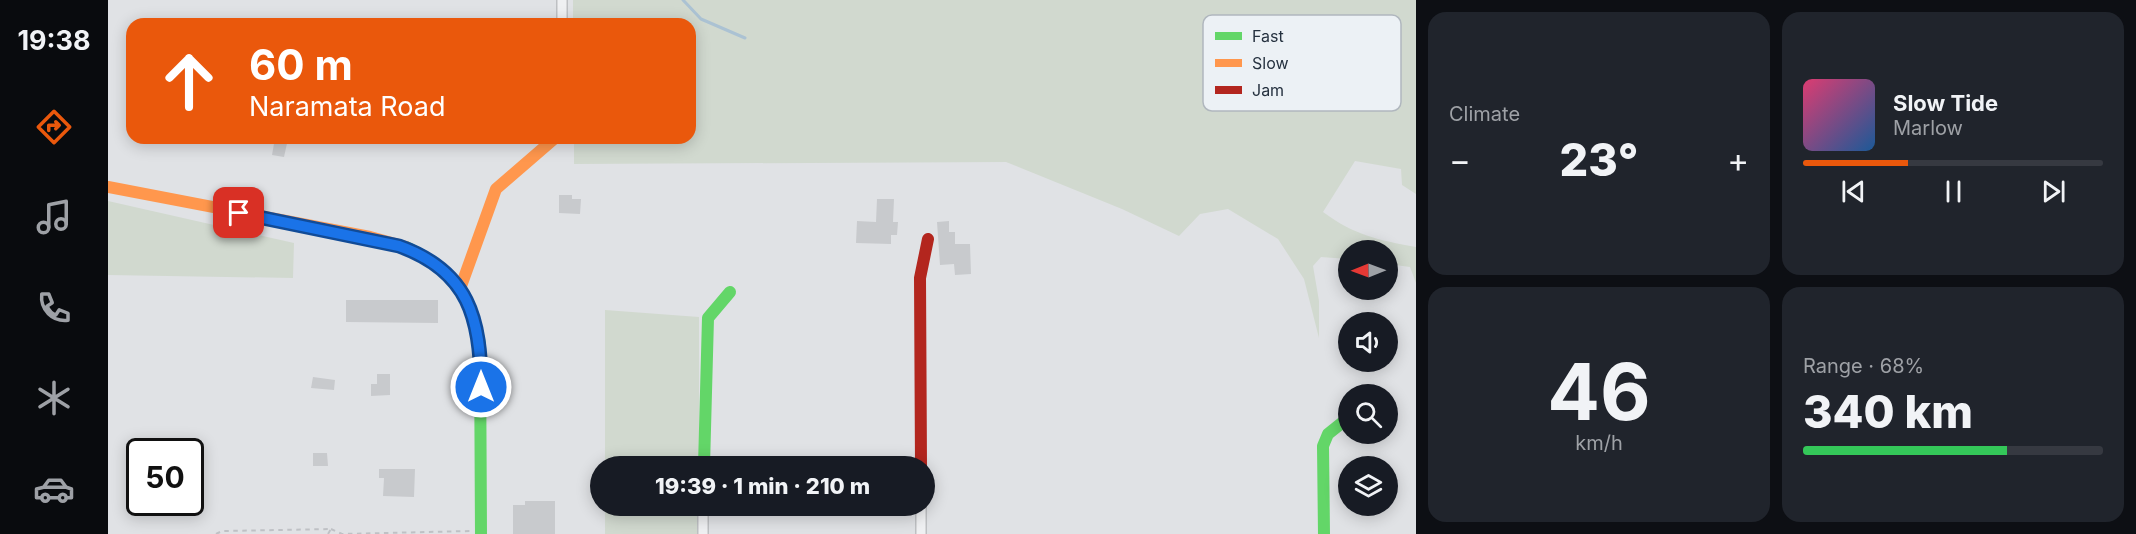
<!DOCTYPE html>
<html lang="en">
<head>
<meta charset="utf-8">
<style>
	:root { --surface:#171b24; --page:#20242c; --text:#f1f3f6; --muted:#9ea1a6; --line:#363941; --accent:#ea580c }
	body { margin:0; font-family:Inter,sans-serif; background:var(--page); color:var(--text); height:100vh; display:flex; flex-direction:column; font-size:22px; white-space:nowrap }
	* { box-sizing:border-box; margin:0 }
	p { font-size:20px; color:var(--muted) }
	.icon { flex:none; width:33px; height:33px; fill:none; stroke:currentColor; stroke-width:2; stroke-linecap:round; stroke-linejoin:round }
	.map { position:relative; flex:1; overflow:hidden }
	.panel { display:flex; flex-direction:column; gap:12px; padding:12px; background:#0d0f14; width:720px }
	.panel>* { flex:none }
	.banner { position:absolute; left:18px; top:18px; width:570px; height:126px; border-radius:18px; box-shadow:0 3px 15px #0003; background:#ea580c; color:#fff; overflow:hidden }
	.needle { width:39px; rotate:269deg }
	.controls { position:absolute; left:1230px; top:240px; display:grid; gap:12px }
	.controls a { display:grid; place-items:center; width:60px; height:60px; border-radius:50%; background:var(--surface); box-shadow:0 3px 15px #0003; font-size:30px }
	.speed { position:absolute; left:18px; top:438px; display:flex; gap:12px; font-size:30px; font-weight:700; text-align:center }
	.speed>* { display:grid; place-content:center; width:78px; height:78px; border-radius:50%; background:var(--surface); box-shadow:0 3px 15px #0003; line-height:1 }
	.speed .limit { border:3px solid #111; border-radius:9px; background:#fff; color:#111 }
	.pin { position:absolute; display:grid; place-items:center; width:51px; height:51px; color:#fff; margin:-26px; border-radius:12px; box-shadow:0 3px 9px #0006 }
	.me { position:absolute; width:66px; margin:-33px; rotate:0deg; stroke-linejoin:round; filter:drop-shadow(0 0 4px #0008) }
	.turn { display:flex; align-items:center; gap:21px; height:126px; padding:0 24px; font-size:27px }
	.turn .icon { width:78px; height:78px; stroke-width:2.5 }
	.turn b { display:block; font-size:42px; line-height:51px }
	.big { font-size:45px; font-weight:800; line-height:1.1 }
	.panel .card { flex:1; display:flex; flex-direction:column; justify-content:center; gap:9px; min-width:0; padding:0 21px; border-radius:18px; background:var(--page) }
	.panel .dial { align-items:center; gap:0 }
	.dial b { font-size:78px; line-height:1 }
	.song { display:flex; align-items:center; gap:18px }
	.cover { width:72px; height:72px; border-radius:9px; background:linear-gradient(135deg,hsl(340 70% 55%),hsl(210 70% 35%)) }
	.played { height:6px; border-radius:3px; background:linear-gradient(90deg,var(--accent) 35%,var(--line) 35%) }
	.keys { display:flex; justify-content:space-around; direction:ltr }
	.heat { display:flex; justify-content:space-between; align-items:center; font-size:33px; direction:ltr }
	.charge { height:9px; border-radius:4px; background:linear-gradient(90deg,#34c759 68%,var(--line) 0) }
	.panel .tiles { flex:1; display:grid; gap:12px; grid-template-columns:repeat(2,1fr) }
	.trip { position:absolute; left:482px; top:456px; width:345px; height:60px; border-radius:30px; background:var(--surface); box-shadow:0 3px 15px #0003; font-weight:800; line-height:60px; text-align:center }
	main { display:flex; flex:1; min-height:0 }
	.tabs { display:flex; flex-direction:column; width:108px; justify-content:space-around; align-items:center; background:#090b0e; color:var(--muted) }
	.tabs .icon { width:42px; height:42px }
	.tabs .selected { color:var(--accent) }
	.tabs b { font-size:27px; color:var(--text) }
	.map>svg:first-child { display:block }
	.green { fill:#d1d9cf }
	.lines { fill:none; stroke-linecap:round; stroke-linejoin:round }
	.stream { stroke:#abc2d3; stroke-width:3 }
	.building { fill:#c8cacd }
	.street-casing { stroke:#bec0c3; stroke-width:12 }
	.path { stroke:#bfc1c5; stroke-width:2; stroke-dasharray:4.5 4.5; stroke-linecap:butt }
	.street { stroke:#eff0f2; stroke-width:9 }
	.fast { stroke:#63d668; stroke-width:12 }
	.slow { stroke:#ff974d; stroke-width:12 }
	.jam { stroke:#b3261e; stroke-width:12 }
	.route-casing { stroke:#114b97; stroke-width:15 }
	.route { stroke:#1a73e8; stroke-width:10 }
	.key { fill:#ecf1f5; stroke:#b0b7be; stroke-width:1.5 }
	.key-label { font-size:16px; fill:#25313f }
</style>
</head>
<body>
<main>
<nav class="tabs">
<b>19:38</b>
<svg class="icon selected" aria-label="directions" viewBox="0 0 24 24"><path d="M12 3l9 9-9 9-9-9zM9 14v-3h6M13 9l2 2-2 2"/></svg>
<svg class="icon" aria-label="music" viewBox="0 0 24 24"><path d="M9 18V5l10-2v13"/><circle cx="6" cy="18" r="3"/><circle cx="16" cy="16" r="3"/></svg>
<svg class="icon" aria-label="phone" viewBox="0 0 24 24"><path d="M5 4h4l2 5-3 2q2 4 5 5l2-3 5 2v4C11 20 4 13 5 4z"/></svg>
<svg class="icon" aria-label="climate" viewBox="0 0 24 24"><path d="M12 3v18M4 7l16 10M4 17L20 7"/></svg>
<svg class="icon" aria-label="car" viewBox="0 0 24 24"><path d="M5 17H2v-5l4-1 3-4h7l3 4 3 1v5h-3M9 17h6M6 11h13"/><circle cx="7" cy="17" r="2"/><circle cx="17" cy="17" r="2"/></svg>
</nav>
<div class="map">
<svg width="1308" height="534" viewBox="0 0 1308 534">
	<rect width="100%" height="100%" fill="#e0e2e5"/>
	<g class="green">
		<path d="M 465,0 L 1308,0 L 1308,194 L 1294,185 L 1293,169 L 1247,161 L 1215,212 C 1246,235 1270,240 1308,247 L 1308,283 L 1302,267 L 1280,264 L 1280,250 L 1240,250 L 1240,259 L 1213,257 L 1205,266 L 1211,301 L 1211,338 L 1196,279 L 1170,239 L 1120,209 L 1092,214 L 1071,236 L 1014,209 L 898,162 L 466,164 L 466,138 L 582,138 L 582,24 L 465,24 Z"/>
		<path d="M 0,201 L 186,243 L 185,278 L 0,275 Z"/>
		<path d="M 497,310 L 591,317 L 591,466 L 497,466 Z"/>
		<rect x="497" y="506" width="95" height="28"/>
	</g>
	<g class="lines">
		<path class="stream" d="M 575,0 L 593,19 L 637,38"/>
	</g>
	<g class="building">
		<path d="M 167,138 L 180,139 L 176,157 L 164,155 Z"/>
		<path d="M 451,195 L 464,195 L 464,199 L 473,199 L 472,214 L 451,213 Z"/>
		<path d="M 769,199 L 786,199 L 785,222 L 790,222 L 789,235 L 783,235 L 783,244 L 748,243 L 749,221 L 768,222 Z"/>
		<path d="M 841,221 L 841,232 L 847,232 L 847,244 L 862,244 L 863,274 L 847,275 L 846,264 L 832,265 L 829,222 Z"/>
		<path d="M 238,300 L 330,300 L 330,323 L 238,322 Z"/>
		<path d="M 269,374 L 282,374 L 282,395 L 263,396 L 263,384 L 269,384 Z"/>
		<path d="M 205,377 L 227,380 L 226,390 L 203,388 Z"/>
		<path d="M 205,453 L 219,453 L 220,466 L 205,466 Z"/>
		<path d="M 271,469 L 307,469 L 306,497 L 275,496 L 276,478 L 271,478 Z"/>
		<path d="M 417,501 L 447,501 L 447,534 L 405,534 L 405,505 L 417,505 Z"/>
	</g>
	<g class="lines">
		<defs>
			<g id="street">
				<path d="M 454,0 L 454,24"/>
				<path d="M 813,506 L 813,534"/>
				<path d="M 595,534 L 595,506"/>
			</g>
		</defs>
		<use href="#street" class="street-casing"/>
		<g class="path">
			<path d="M 223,529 L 234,534 L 363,531"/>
			<path d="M 108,534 L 114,531 L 223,529 L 220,534"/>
		</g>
		<use href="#street" class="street"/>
		<g class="fast">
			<path d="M 298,247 C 341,266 364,298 372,344 L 373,534"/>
			<path d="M 596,466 L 600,318 L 622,292"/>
			<path d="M 1216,534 L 1215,446 L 1220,434 L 1240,418"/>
		</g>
		<g class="slow">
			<path d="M 0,187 L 262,237 L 298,247"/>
			<path d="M 352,289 L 388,189 L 447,138"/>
		</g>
		<path class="jam" d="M 813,466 L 812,278 L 820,239"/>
	</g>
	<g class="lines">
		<defs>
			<path id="route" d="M 131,213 L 291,246 C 361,271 373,319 373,387"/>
		</defs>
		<use href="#route" class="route-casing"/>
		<use href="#route" class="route"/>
	</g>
	<rect x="1095" y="15" width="198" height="96" rx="9" class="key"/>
	<rect x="1107" y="32" width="27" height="8" fill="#63d668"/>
	<rect x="1107" y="59" width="27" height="8" fill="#ff974d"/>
	<rect x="1107" y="86" width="27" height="8" fill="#b3261e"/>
	<g class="key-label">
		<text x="1144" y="42">Fast</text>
		<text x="1144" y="69">Slow</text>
		<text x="1144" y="96">Jam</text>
	</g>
</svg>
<div class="controls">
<a><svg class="needle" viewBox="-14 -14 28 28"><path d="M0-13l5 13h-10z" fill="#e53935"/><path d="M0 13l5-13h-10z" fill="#9ea1a6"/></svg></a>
<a><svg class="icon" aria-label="sound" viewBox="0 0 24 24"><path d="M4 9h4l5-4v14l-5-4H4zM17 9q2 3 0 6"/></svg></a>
<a><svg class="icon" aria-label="search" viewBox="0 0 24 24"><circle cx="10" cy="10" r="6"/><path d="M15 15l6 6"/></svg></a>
<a><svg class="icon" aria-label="layers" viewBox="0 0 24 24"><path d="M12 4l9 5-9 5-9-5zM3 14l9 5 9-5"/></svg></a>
</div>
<div class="speed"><div class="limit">50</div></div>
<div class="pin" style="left:131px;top:213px;background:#d93025"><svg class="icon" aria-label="arrive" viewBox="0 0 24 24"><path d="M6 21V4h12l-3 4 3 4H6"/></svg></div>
<svg class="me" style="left:373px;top:387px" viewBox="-20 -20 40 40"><circle r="17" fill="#1a73e8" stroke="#fff" stroke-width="3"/><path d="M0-11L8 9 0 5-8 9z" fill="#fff"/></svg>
<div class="trip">19:39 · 1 min · 210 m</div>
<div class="banner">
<div class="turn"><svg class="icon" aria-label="ahead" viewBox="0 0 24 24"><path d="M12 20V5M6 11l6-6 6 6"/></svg><div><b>60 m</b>Naramata Road</div></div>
</div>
</div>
<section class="panel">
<div class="tiles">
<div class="card"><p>Climate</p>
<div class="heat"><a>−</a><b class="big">23°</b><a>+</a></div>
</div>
<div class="card">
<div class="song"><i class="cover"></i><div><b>Slow Tide</b><p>Marlow</p></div></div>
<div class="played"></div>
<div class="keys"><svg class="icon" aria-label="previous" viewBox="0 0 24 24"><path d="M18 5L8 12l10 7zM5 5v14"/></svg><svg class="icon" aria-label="pause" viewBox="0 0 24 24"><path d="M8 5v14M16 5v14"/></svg><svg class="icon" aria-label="next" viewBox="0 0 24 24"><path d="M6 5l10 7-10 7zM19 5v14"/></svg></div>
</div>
<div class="card dial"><b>46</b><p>km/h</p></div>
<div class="card"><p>Range · 68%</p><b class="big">340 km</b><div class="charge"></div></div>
</div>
</section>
</main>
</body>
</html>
